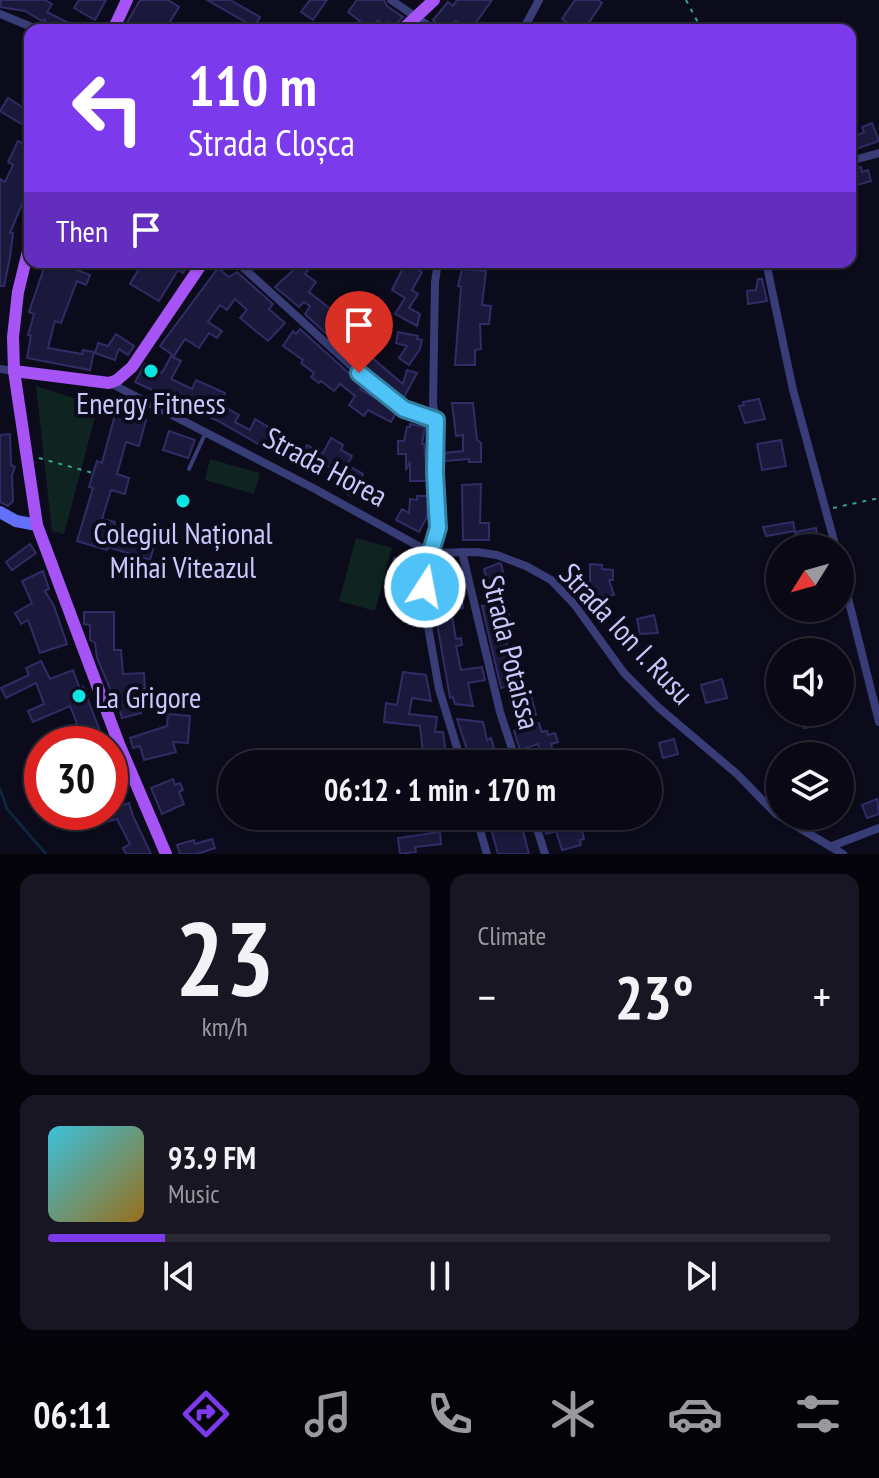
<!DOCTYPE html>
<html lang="en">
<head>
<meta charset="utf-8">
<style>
	:root { --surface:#090814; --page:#171622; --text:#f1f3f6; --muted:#999aa0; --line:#292934; --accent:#7c3aed }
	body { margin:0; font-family:"PT Sans Narrow",sans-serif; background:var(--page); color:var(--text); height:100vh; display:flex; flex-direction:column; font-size:30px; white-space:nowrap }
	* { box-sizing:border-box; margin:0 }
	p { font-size:26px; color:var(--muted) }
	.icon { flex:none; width:44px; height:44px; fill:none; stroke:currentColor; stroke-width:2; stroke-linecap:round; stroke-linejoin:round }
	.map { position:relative; height:854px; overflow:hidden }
	.sheet { display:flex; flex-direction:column; gap:20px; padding:20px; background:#05040b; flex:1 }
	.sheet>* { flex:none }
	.top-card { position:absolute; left:24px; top:24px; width:832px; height:244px; border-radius:16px; box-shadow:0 2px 6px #0004,0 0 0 2px var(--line); background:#7c3aed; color:#fff; overflow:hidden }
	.needle { width:52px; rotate:233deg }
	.tools { position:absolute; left:766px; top:534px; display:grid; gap:16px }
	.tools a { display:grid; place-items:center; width:88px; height:88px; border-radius:50%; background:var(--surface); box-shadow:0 2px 6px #0004,0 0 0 2px var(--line); font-size:40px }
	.speed { position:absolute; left:24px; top:726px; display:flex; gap:16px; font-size:40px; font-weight:700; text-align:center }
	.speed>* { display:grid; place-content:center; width:104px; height:104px; border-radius:50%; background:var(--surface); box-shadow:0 2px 6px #0004,0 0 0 2px var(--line); line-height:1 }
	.speed .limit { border:12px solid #d22; background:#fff; color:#111 }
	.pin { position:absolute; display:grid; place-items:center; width:68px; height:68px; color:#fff; margin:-82px -34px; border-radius:50% 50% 50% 0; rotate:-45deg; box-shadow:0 0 8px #0007 }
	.pin .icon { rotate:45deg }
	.me { position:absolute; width:88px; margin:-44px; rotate:11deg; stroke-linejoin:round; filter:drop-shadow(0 0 6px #0008) }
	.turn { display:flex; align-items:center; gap:28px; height:168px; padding:0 32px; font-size:36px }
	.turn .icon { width:104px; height:104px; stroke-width:2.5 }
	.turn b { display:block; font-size:56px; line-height:68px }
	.then { display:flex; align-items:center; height:76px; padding:0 32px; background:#0003; gap:16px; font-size:30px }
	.big { font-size:60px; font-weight:800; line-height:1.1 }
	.sheet .widget { flex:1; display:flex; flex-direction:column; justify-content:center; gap:12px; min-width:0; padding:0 28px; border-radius:16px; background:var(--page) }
	.sheet .dial { align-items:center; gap:0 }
	.dial b { font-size:104px; line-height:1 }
	.song { display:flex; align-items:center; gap:24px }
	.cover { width:96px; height:96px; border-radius:12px; background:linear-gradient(135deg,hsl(190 70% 55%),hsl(40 70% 35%)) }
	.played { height:8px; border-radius:4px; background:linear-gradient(90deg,var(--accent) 15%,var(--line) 15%) }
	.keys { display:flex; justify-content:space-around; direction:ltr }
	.heat { display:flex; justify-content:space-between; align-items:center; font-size:44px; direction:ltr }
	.sheet .tiles { flex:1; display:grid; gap:20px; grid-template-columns:1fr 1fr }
	.widget:last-child { grid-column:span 2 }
	.trip { position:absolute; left:218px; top:750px; width:444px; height:80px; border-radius:40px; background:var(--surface); box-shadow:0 2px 6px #0004,0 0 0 2px var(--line); font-weight:800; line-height:80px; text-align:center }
	.dock { display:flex; height:128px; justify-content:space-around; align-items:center; background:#040308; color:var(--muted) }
	.dock .icon { width:56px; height:56px }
	.dock .on { color:var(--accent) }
	.dock b { font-size:36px; color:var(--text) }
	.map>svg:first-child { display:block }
	.green { fill:#0f2421 }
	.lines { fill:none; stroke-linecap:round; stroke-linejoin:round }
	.stream { stroke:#0d253d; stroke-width:3 }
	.building { fill:#1b193b; stroke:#302c65; stroke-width:2 }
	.path { stroke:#32a692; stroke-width:2; stroke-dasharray:4 6; stroke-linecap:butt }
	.lane { stroke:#383d78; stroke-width:4 }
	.street { stroke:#383d78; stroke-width:8 }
	.secondary { stroke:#6371f8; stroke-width:12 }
	.primary { stroke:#a754f7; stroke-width:12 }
	.route-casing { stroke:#337fa1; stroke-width:20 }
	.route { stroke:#4fc3f7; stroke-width:14 }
	.poi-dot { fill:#0be5e2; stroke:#0c0b1b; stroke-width:3 }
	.labels { text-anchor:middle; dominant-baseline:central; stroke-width:8; stroke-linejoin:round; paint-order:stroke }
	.poi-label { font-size:30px; fill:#c8c8fc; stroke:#0c0b1b }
	.street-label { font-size:30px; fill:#c8c8fc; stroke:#0c0b1b }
</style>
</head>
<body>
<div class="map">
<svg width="879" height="854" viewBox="0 0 879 854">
	<rect width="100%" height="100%" fill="#0c0b1b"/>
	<g class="green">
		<path d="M 36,386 L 98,406 L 64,534 L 52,531 Z"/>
		<path d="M 210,459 L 260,473 L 254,494 L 205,480 Z"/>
		<path d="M 356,538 L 392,548 L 375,611 L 339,601 Z"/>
	</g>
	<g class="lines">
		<path class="stream" d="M 0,789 L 7,809 L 46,854"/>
	</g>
	<g class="building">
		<path d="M 1,0 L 45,0 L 52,4 L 47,12 L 82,30 L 59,30 L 45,22 L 45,19 L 42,21 L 25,11 L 0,7 Z"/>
		<path d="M 79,0 L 106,0 L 95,20 L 74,8 Z"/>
		<path d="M 140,0 L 168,0 L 179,7 L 165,30 L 131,30 L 125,26 Z"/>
		<path d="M 207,0 L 230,0 L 260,17 L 254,27 Z"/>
		<path d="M 310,0 L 327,0 L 313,20 L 301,12 Z"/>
		<path d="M 357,0 L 384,0 L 387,6 L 403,17 L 394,26 L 389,22 L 386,26 L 378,20 L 369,30 L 351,30 L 360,21 L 348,12 Z"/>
		<path d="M 457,0 L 492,0 L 475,24 L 484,30 L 467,30 L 456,21 L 448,30 L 442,30 L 433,20 L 448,2 L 453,6 Z"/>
		<path d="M 575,0 L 598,0 L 602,3 L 584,30 L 579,30 L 562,19 Z"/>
		<path d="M 8,98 L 30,112 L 30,129 L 0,111 Z"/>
		<path d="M 872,123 L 879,141 L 850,151 L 850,138 L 864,132 L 862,127 Z"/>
		<path d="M 18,141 L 30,147 L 30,185 L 10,233 L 13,233 L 10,257 L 4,286 L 0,286 L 0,179 L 5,182 L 13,165 L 8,162 Z"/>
		<path d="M 861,167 L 862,172 L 868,170 L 871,181 L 857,185 L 852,169 Z"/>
		<path d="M 46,262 L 57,262 L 90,275 L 86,285 L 77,281 L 61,323 L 55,321 L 48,348 L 82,354 L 83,350 L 94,352 L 90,370 L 27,358 L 31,336 L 28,335 L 34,314 L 29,312 Z"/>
		<path d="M 143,262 L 183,262 L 188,265 L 183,273 L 178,270 L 159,301 L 130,284 Z"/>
		<path d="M 406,262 L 422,272 L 412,290 L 418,294 L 409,308 L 420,314 L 417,326 L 395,314 L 405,298 L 392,290 Z"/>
		<path d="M 301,263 L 308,270 L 305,274 L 316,282 L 309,292 L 333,311 L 341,303 L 356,317 L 334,341 L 305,314 L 310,306 L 304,302 L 299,307 L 275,287 Z"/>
		<path d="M 218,268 L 229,277 L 237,272 L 273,304 L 269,309 L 285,323 L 268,341 L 240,318 L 247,310 L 235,299 L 227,310 L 220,305 L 208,322 L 222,331 L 217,338 L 209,333 L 199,348 L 185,339 L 174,356 L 160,346 Z"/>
		<path d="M 462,269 L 486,271 L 482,305 L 491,306 L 489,324 L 480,324 L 481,349 L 475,350 L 475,365 L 455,365 L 461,287 L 458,286 Z"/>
		<path d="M 758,279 L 762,279 L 767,301 L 748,304 L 747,291 L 756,290 Z"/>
		<path d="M 300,329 L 363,386 L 360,389 L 397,411 L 391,422 L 368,410 L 364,416 L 349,405 L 355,396 L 340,384 L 334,391 L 321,381 L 319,383 L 311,377 L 314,373 L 301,363 L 303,360 L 283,346 L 293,331 L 296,334 Z"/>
		<path d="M 398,332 L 418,336 L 417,339 L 422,340 L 420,349 L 409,365 L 399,358 L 407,346 L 396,343 Z"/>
		<path d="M 116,334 L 134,346 L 128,355 L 119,349 L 115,360 L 95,353 L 98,343 L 108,346 Z"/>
		<path d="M 364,351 L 403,384 L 407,370 L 417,373 L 403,399 L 384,386 L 355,360 Z"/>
		<path d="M 171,356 L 181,361 L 171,379 L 192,389 L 196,380 L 225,393 L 220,404 L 239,415 L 235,422 L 250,430 L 255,419 L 305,449 L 307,445 L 323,453 L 331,438 L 343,445 L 341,450 L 352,456 L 347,465 L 363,474 L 351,496 L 343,491 L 346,487 L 342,485 L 347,477 L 311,457 L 304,470 L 218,421 L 135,382 L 145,364 L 162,373 Z"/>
		<path d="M 759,399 L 765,419 L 745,423 L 739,406 L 744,405 L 743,402 Z"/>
		<path d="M 452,403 L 473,403 L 477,440 L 481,443 L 481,462 L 469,462 L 469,459 L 445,461 L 444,453 L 463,451 L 463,435 L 456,436 Z"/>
		<path d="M 116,411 L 146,420 L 139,446 L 126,442 L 117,474 L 129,478 L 125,494 L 111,490 L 102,519 L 115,522 L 114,526 L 156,539 L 150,560 L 108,547 L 107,550 L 77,541 L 93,488 L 89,487 L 97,461 L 102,463 Z"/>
		<path d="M 410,424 L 425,427 L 422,444 L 424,444 L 428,481 L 410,481 L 410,462 L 406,470 L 406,454 L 398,454 L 398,441 L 404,441 L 407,427 L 410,427 Z"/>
		<path d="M 169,431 L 195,440 L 188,458 L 163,450 Z"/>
		<path d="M 10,434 L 11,465 L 15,467 L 12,475 L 13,501 L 8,506 L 0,502 L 0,435 Z"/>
		<path d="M 781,440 L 786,466 L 762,470 L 757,444 Z"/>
		<path d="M 481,484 L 480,523 L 489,523 L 489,540 L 463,540 L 462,485 Z"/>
		<path d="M 417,496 L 428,496 L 427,517 L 419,532 L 396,520 L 402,509 L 409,513 L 410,499 L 417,500 Z"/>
		<path d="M 793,522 L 795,531 L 766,536 L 763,527 Z"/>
		<path d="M 816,528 L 818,540 L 797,544 L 795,532 Z"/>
		<path d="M 30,544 L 36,553 L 12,570 L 6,562 Z"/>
		<path d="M 394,558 L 411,560 L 407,601 L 390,600 Z"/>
		<path d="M 499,563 L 501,564 L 506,583 L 488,585 L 484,569 Z"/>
		<path d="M 590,564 L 602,565 L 602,569 L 613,570 L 613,580 L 609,580 L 614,595 L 594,597 L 590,583 Z"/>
		<path d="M 435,568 L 447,568 L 446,585 L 441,585 L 444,602 L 462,599 L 463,608 L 451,610 L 456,639 L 461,638 L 462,645 L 456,646 L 461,670 L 482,667 L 485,680 L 468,683 L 473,706 L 455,704 L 453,697 L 450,698 L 433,600 Z"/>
		<path d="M 43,571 L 49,589 L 45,591 L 54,606 L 67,644 L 40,653 L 28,620 L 21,624 L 15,613 L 32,603 L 22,581 Z"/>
		<path d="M 502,591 L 513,629 L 504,631 L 509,652 L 524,693 L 530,691 L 536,715 L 517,718 L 509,686 L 501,688 L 482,606 L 495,604 L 493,593 Z"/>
		<path d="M 84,612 L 114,612 L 114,650 L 121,650 L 123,674 L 144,673 L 145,689 L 135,689 L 141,713 L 122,718 L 114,691 L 111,691 L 97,658 L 95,643 L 90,640 L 90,625 L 84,624 Z"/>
		<path d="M 654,615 L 658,633 L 640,634 L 637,619 Z"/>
		<path d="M 41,661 L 50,679 L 73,670 L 80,689 L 83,687 L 105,744 L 64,744 L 59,731 L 77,724 L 70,706 L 33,722 L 28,711 L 44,704 L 36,683 L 6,698 L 1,688 L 29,675 L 26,668 Z"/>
		<path d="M 403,672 L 426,675 L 431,701 L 412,698 L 409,714 L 437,717 L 435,732 L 443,732 L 447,763 L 402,764 L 402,754 L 423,753 L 420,726 L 384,722 L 386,703 L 397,705 Z"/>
		<path d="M 722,679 L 727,698 L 706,703 L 701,685 Z"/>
		<path d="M 801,712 L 819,712 L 821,725 L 804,728 Z"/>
		<path d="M 168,714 L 190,716 L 188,743 L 173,742 L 176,752 L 144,760 L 140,746 L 133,748 L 130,738 L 167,726 Z"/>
		<path d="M 457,719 L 483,722 L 487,740 L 491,738 L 494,748 L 469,756 Z"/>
		<path d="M 539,723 L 542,732 L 547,731 L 548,735 L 555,733 L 558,742 L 551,744 L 552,748 L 540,752 L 538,744 L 520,750 L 514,731 Z"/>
		<path d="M 674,739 L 678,754 L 663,758 L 659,743 Z"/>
		<path d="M 173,779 L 175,785 L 180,783 L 183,790 L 179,792 L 184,804 L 162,814 L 151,788 Z"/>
		<path d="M 877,799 L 879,814 L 867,818 L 862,805 Z"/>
		<path d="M 129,803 L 133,816 L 151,854 L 126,854 L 123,848 L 130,844 L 117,819 L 98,824 L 95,814 L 110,812 L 110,809 Z"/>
		<path d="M 495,816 L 519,816 L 529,854 L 498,854 L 488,818 Z"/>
		<path d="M 540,816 L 560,816 L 564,827 L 574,824 L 576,831 L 582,830 L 584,839 L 580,840 L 581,845 L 562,850 L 556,831 L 546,834 Z"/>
		<path d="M 440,832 L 441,844 L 415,847 L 416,852 L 400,854 L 398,838 Z"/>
		<path d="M 212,839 L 215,848 L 197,854 L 180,854 L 177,845 L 194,840 L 195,844 Z"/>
	</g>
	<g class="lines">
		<g class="path">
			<path d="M 686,0 L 702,30"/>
			<path d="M 39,458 L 93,473"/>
			<path d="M 833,508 L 879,498"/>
		</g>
		<path class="lane" d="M 189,469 L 205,434"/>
		<g class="street">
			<path d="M 391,0 L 435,30"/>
			<path d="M 0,14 L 39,30"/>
			<path d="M 523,30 L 539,0"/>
			<path d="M 850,161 L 879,153"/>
			<path d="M 237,262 L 380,392 L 415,415 L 436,420"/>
			<path d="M 438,262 L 435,282 L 433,404 L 436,420 L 435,473 L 438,528 L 426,568 L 426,615 L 439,689 L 462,764"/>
			<path d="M 766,262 L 793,390 L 836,548"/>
			<path d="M 0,369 L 14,371"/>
			<path d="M 110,383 L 315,489 L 431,553"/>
			<path d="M 462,552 L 500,712 L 517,764"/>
			<path d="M 431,553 L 477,552 L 497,555 L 526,566 L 551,580 L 574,604 L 624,673 L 658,707 L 737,774 L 776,814 L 843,854"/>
			<path d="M 840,566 L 879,722"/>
			<path d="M 476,816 L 487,854"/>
			<path d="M 533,816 L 545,854"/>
			<path d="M 832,846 L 879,828"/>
		</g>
		<path class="secondary" d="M 0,512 L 16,521 L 37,525"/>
		<g class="primary">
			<path d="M 113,30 L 127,0"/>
			<path d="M 402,30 L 434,0"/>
			<path d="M 30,243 L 18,292 L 13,337 L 14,371 L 37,525 L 119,744 L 166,854"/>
			<path d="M 14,371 L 109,383 L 117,380 L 132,367 L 203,262"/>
		</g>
	</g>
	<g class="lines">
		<defs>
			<path id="route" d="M 359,373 L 404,409 L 436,420 L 435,473 L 438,528 L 426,568 L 425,587"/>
		</defs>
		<use href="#route" class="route-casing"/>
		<use href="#route" class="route"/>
	</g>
	<g class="poi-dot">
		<circle cx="151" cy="371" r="8"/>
		<circle cx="183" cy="501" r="8"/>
		<circle cx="79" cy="696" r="8"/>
	</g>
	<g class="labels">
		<g class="poi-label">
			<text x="151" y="402">Energy Fitness</text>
			<text x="183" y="532">Colegiul Național<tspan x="183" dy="34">Mihai Viteazul</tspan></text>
			<text x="95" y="696" text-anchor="start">La Grigore</text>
		</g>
		<g class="street-label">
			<text transform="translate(326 466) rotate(28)">Strada Horea</text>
			<text transform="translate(627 633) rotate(47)">Strada Ion I. Rusu</text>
			<text transform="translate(512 652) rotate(76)">Strada Potaissa</text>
		</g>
	</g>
</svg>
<div class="tools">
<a><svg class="needle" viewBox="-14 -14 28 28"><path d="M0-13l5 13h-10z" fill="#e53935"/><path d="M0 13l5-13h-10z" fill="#999aa0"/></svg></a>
<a><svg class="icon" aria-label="sound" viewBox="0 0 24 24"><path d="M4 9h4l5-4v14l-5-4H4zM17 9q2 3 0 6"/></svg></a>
<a><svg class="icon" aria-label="layers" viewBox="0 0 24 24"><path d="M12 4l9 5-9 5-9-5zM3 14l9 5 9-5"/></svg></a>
</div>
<div class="speed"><div class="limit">30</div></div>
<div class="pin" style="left:359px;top:373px;background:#d93025"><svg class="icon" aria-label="arrive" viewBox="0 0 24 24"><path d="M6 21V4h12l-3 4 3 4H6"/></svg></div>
<svg class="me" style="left:425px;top:587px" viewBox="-20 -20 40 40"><circle r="17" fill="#4fc3f7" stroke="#fff" stroke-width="3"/><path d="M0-11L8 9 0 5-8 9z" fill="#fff"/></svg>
<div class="trip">06:12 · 1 min · 170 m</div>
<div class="top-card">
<div class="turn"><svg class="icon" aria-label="left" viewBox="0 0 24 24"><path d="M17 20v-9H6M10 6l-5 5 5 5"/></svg><div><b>110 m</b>Strada Cloșca</div></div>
<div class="then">Then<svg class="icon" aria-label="arrive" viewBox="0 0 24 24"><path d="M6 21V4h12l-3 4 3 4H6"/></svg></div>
</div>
</div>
<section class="sheet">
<div class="tiles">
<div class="widget dial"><b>23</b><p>km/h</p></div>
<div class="widget"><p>Climate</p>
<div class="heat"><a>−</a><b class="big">23°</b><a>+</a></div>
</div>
<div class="widget">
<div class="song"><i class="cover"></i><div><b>93.9 FM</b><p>Music</p></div></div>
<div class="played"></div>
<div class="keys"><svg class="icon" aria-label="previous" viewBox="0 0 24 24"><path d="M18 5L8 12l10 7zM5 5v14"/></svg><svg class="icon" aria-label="pause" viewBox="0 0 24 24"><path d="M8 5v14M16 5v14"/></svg><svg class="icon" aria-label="next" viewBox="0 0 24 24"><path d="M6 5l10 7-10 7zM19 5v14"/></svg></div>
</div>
</div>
</section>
<nav class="dock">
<b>06:11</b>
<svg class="icon on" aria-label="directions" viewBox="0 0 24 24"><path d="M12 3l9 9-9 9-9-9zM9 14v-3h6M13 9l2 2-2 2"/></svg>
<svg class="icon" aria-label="music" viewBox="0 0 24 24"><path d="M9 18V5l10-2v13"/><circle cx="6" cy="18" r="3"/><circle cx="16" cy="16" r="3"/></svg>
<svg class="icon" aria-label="phone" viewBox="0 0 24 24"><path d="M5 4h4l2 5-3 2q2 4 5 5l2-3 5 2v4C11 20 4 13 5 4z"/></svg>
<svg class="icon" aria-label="climate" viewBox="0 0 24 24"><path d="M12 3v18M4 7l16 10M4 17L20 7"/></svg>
<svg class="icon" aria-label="car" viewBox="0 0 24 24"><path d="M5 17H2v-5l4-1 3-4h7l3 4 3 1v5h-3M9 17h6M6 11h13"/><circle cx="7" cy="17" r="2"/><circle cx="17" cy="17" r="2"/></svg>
<svg class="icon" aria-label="filters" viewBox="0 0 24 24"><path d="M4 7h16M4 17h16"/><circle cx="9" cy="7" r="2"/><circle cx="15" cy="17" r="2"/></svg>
</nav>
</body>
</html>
